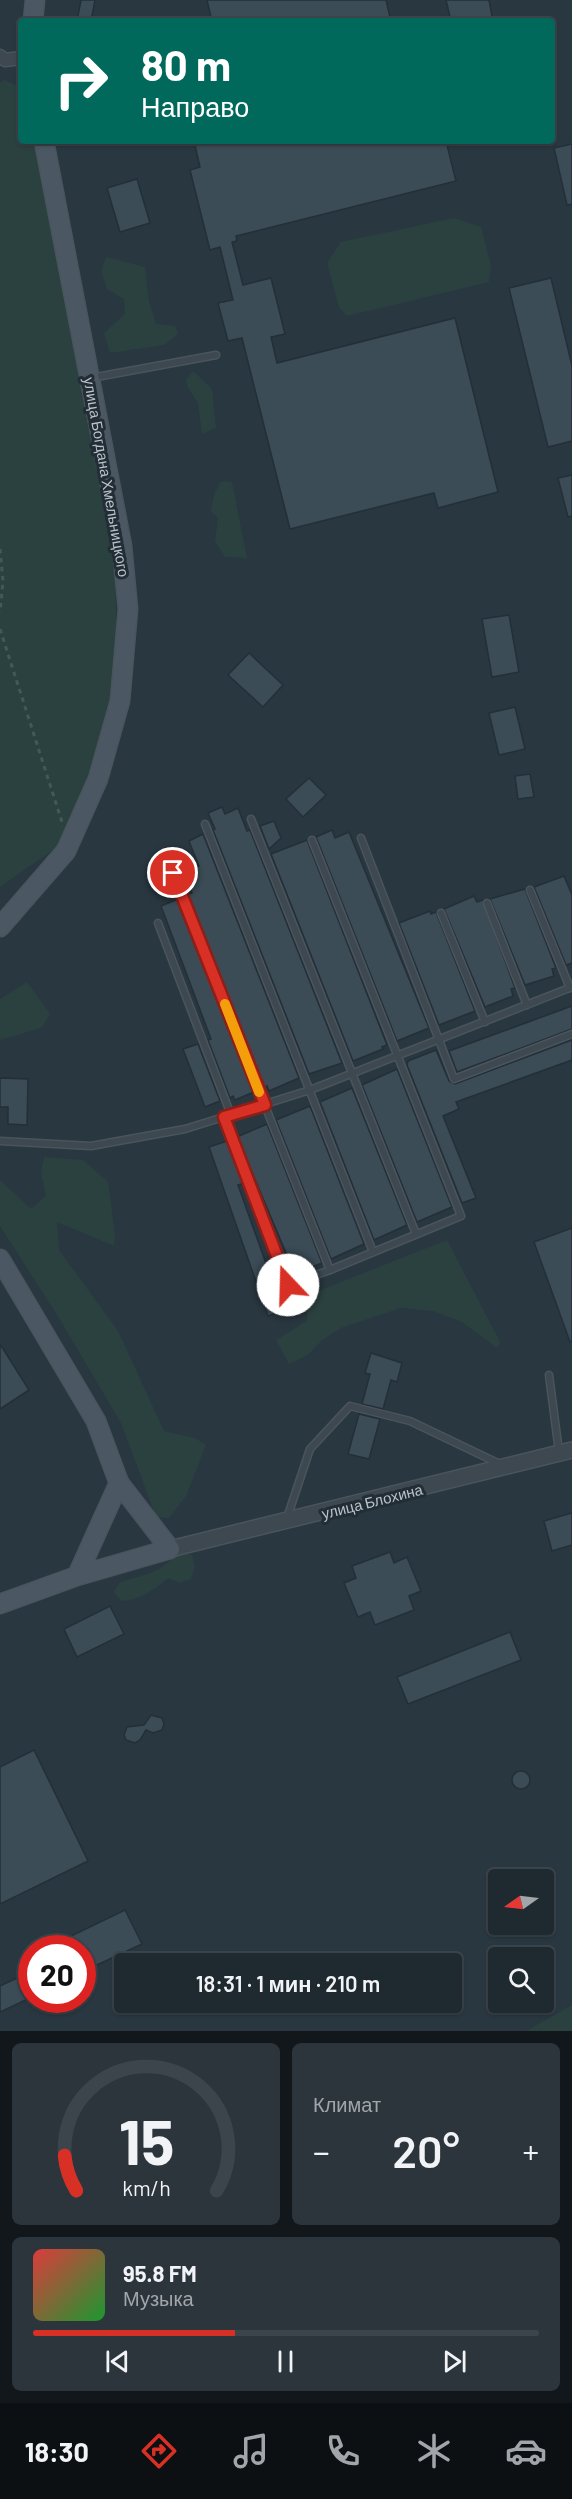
<!DOCTYPE html>
<html lang="ru">
<head>
<meta charset="utf-8">
<style>
	:root { --surface:#1f2930; --page:#2c353c; --text:#f1f3f6; --muted:#a1a6ab; --line:#3c454c; --accent:#d93025 }
	body { margin:0; font-family:Barlow,sans-serif; background:var(--page); color:var(--text); height:100vh; display:flex; flex-direction:column; font-size:22px; white-space:nowrap }
	* { box-sizing:border-box; margin:0 }
	p { font-size:20px; color:var(--muted) }
	.icon { flex:none; width:33px; height:33px; fill:none; stroke:currentColor; stroke-width:2; stroke-linecap:round; stroke-linejoin:round }
	.map { position:relative; height:2031px; overflow:hidden }
	.drawer { display:flex; flex-direction:column; gap:12px; padding:12px; background:#11171a; flex:1 }
	.drawer>* { flex:none }
	.guide { position:absolute; left:18px; top:18px; width:537px; height:126px; border-radius:6px; box-shadow:0 2px 4px #0004,0 0 0 2px var(--line); background:#00695c; color:#fff; overflow:hidden }
	.needle { width:39px; rotate:256deg }
	.tools { position:absolute; left:488px; top:1869px; display:grid; gap:12px }
	.tools a { display:grid; place-items:center; width:66px; height:66px; border-radius:6px; background:var(--surface); box-shadow:0 2px 4px #0004,0 0 0 2px var(--line); font-size:30px }
	.speed { position:absolute; left:18px; top:1935px; display:flex; gap:12px; font-size:30px; font-weight:700; text-align:center }
	.speed>* { display:grid; place-content:center; width:78px; height:78px; border-radius:50%; background:var(--surface); box-shadow:0 2px 4px #0004,0 0 0 2px var(--line); line-height:1 }
	.speed .limit { border:9px solid #d22; background:#fff; color:#111 }
	.pin { position:absolute; display:grid; place-items:center; width:51px; height:51px; color:#fff; margin:-26px; border:3px solid #fff; border-radius:50%; box-shadow:0 2px 6px #0007 }
	.me { position:absolute; width:66px; margin:-33px; rotate:339deg; stroke-linejoin:round; filter:drop-shadow(0 0 4px #0008) }
	.turn { display:flex; align-items:center; gap:21px; height:126px; padding:0 24px; font-size:27px }
	.turn .icon { width:78px; height:78px; stroke-width:2.5 }
	.turn b { display:block; font-size:42px; line-height:51px }
	.big { font-size:45px; font-weight:600; line-height:1.1 }
	.drawer .card { flex:1; display:flex; flex-direction:column; justify-content:center; gap:9px; min-width:0; padding:0 21px; border-radius:9px; background:var(--page) }
	.drawer .dial { align-items:center; gap:0 }
	.dial svg { height:156px; overflow:visible; fill:none; stroke:var(--line); stroke-width:7; stroke-linecap:round; text-anchor:middle }
	.dial text { fill:var(--text); stroke:none }
	.song { display:flex; align-items:center; gap:18px }
	.cover { width:72px; height:72px; border-radius:9px; background:linear-gradient(135deg,hsl(0 70% 55%),hsl(130 70% 35%)) }
	.played { height:6px; border-radius:3px; background:linear-gradient(90deg,var(--accent) 40%,var(--line) 40%) }
	.keys { display:flex; justify-content:space-around; direction:ltr }
	.heat { display:flex; justify-content:space-between; align-items:center; font-size:33px; direction:ltr }
	.drawer .tiles { flex:1; display:grid; gap:12px; grid-template-columns:1fr 1fr }
	.card:last-child { grid-column:span 2 }
	.trip { position:absolute; left:114px; top:1953px; width:348px; height:60px; border-radius:6px; background:var(--surface); box-shadow:0 2px 4px #0004,0 0 0 2px var(--line); font-weight:600; line-height:60px; text-align:center }
	.dock { display:flex; height:96px; justify-content:space-around; align-items:center; background:#0c1013; color:var(--muted) }
	.dock .icon { width:42px; height:42px }
	.dock .current { color:var(--accent) }
	.dock b { font-size:27px; color:var(--text) }
	.map>svg:first-child { display:block }
	.green { fill:#2b4140 }
	.building { fill:#3b4c56; stroke:#242f38; stroke-width:1.5 }
	.lines { fill:none; stroke-linecap:round; stroke-linejoin:round }
	.service-casing { stroke:#4a545d; stroke-width:9 }
	.minor-casing { stroke:#4a545d; stroke-width:15 }
	.tertiary-casing { stroke:#4a545d; stroke-width:18 }
	.secondary-casing { stroke:#4a545d; stroke-width:21 }
	.path { stroke:#445957; stroke-width:3; stroke-dasharray:4.5 4.5; stroke-linecap:butt }
	.service { stroke:#3d4850; stroke-width:6 }
	.minor { stroke:#3d4850; stroke-width:12 }
	.tertiary { stroke:#3d4850; stroke-width:15 }
	.secondary { stroke:#4b5863; stroke-width:18 }
	.route-casing { stroke:#8d1f18; stroke-width:15 }
	.route { stroke:#d93025; stroke-width:10 }
	.slow { stroke:#f59e0b; stroke-width:10 }
	.labels { text-anchor:middle; dominant-baseline:central; stroke-width:6; stroke-linejoin:round; paint-order:stroke }
	.street-label { font-size:15px; fill:#bac3ca; stroke:#222d36 }
</style>
</head>
<body>
<div class="map">
<svg width="572" height="2031" viewBox="0 0 572 2031">
	<rect width="100%" height="100%" fill="#293740"/>
	<g class="green">
		<path d="M 4,80 L 20,87 L 21,141 L 34,141 L 49,201 L 115,552 L 117,664 L 105,733 L 63,843 L 0,887 L 0,83 Z"/>
		<path d="M 454,218 L 481,227 L 491,266 L 489,282 L 347,316 L 339,307 L 327,263 L 341,242 Z"/>
		<path d="M 106,257 L 145,267 L 149,302 L 156,324 L 175,326 L 178,334 L 164,345 L 110,353 L 104,333 L 125,314 L 124,299 L 107,289 L 101,271 Z"/>
		<path d="M 193,371 L 212,389 L 216,428 L 202,434 L 198,403 L 188,388 L 186,380 Z"/>
		<path d="M 221,481 L 232,482 L 247,558 L 225,557 L 215,541 L 218,518 L 211,511 L 214,495 Z"/>
		<path d="M 27,982 L 50,1014 L 41,1028 L 0,1040 L 0,999 Z"/>
		<path d="M 44,1157 L 83,1160 L 108,1182 L 115,1235 L 114,1246 L 57,1222 L 59,1250 L 118,1331 L 164,1431 L 195,1438 L 206,1445 L 186,1496 L 169,1518 L 156,1517 L 121,1423 L 59,1318 L 0,1226 L 0,1180 L 31,1209 L 46,1196 L 41,1173 Z"/>
		<path d="M 447,1240 L 500,1342 L 497,1348 L 462,1322 L 433,1311 L 401,1308 L 341,1328 L 321,1341 L 309,1354 L 289,1364 L 276,1340 L 307,1321 L 308,1295 Z"/>
		<path d="M 185,1552 L 192,1555 L 195,1566 L 191,1579 L 180,1583 L 168,1578 C 154,1590 140,1600 121,1601 L 114,1592 L 120,1582 C 139,1576 164,1573 175,1554 Z"/>
		<path d="M 572,2005 L 572,2031 L 526,2031 Z"/>
	</g>
	<g class="building">
		<path d="M 81,0 L 95,0 L 91,21 L 77,21 Z"/>
		<path d="M 207,0 L 386,0 L 391,21 L 212,21 Z"/>
		<path d="M 446,0 L 489,0 L 493,21 L 451,21 Z"/>
		<path d="M 194,141 L 446,141 L 456,181 L 236,236 L 237,241 L 232,242 L 243,285 L 271,278 L 285,334 L 271,337 L 277,363 L 455,318 L 498,492 L 438,508 L 434,493 L 290,529 L 242,338 L 228,341 L 218,303 L 233,300 L 220,247 L 210,250 L 190,170 L 200,167 Z"/>
		<path d="M 572,144 L 572,204 L 567,205 L 554,148 Z"/>
		<path d="M 137,179 L 150,223 L 120,232 L 107,188 Z"/>
		<path d="M 551,278 L 572,366 L 572,441 L 548,447 L 509,288 Z"/>
		<path d="M 572,475 L 572,516 L 568,517 L 558,478 Z"/>
		<path d="M 509,615 L 519,672 L 492,677 L 482,619 Z"/>
		<path d="M 249,653 L 283,685 L 263,707 L 228,675 Z"/>
		<path d="M 515,707 L 525,749 L 499,755 L 489,713 Z"/>
		<path d="M 530,774 L 534,797 L 518,799 L 515,776 Z"/>
		<path d="M 309,778 L 326,795 L 303,817 L 286,799 Z"/>
		<path d="M 222,807 L 225,814 L 238,808 L 247,831 L 250,830 L 342,1063 L 309,1074 L 213,830 L 215,829 L 208,813 Z"/>
		<path d="M 274,821 L 281,838 L 269,849 L 260,826 Z"/>
		<path d="M 332,830 L 335,838 L 349,832 L 429,1028 L 397,1041 L 316,837 Z"/>
		<path d="M 203,834 L 299,1078 L 269,1091 L 267,1086 L 264,1088 L 187,895 L 192,893 L 184,872 L 199,866 L 189,841 Z"/>
		<path d="M 307,840 L 387,1045 L 382,1047 L 383,1049 L 353,1061 L 271,854 Z"/>
		<path d="M 564,876 L 572,895 L 572,963 L 566,965 L 534,887 Z"/>
		<path d="M 525,889 L 556,968 L 552,969 L 554,976 L 525,985 L 490,899 Z"/>
		<path d="M 474,896 L 477,902 L 483,900 L 515,988 L 511,989 L 513,996 L 485,1007 L 444,909 Z"/>
		<path d="M 178,899 L 254,1092 L 235,1100 L 233,1096 L 230,1098 L 208,1040 L 211,1039 L 161,906 Z"/>
		<path d="M 430,911 L 431,914 L 436,912 L 475,1011 L 439,1025 L 399,923 Z"/>
		<path d="M 572,1006 L 572,1029 L 457,1072 L 449,1051 Z"/>
		<path d="M 572,1040 L 572,1060 L 456,1102 L 459,1109 L 443,1116 L 476,1198 L 462,1203 L 407,1065 L 408,1061 L 436,1050 L 449,1081 L 455,1084 Z"/>
		<path d="M 198,1044 L 220,1101 L 205,1107 L 183,1049 Z"/>
		<path d="M 397,1069 L 452,1207 L 417,1222 L 362,1085 Z"/>
		<path d="M 0,1078 L 28,1079 L 27,1125 L 8,1124 L 8,1107 L 0,1107 Z"/>
		<path d="M 352,1088 L 407,1225 L 374,1240 L 320,1102 Z"/>
		<path d="M 310,1106 L 364,1244 L 331,1259 L 276,1120 Z"/>
		<path d="M 267,1124 L 322,1263 L 295,1274 L 237,1137 Z"/>
		<path d="M 227,1141 L 244,1183 L 238,1185 L 283,1311 L 268,1316 L 209,1147 Z"/>
		<path d="M 572,1228 L 572,1341 L 570,1342 L 534,1242 Z"/>
		<path d="M 0,1344 L 29,1390 L 0,1409 Z"/>
		<path d="M 371,1353 L 402,1363 L 397,1382 L 391,1380 L 383,1409 L 362,1404 L 370,1374 L 365,1373 Z"/>
		<path d="M 359,1414 L 380,1419 L 369,1459 L 348,1454 Z"/>
		<path d="M 572,1513 L 572,1545 L 552,1551 L 544,1521 Z"/>
		<path d="M 390,1552 L 394,1563 L 407,1557 L 421,1591 L 409,1596 L 414,1610 L 375,1625 L 370,1612 L 358,1617 L 344,1583 L 356,1578 L 352,1566 Z"/>
		<path d="M 110,1606 L 124,1634 L 77,1657 L 64,1629 Z"/>
		<path d="M 510,1632 L 521,1660 L 408,1704 L 397,1677 Z"/>
		<path d="M 151,1715 L 162,1718 L 164,1724 L 162,1730 L 153,1733 L 146,1730 L 140,1740 L 135,1743 L 126,1740 L 124,1735 L 127,1727 L 144,1725 Z"/>
		<path d="M 34,1750 L 88,1861 L 0,1904 L 0,1767 Z"/>
		<circle cx="521" cy="1780" r="9"/>
		<path d="M 125,1910 L 142,1944 L 82,1972 L 82,1948 L 74,1948 L 69,1937 Z"/>
		<path d="M 32,1971 L 32,1997 L 0,2012 L 0,1986 Z"/>
	</g>
	<g class="lines">
		<defs>
			<g id="service">
				<path d="M 91,378 L 216,355"/>
				<path d="M 251,819 L 416,1234"/>
				<path d="M 205,824 L 373,1252"/>
				<path d="M 361,838 L 454,1079 L 572,1034"/>
				<path d="M 312,840 L 461,1216 L 330,1270"/>
				<path d="M 173,873 L 330,1270 L 288,1285 L 224,1117"/>
				<path d="M 530,890 L 570,988"/>
				<path d="M 487,903 L 527,1005"/>
				<path d="M 441,913 L 485,1022"/>
				<path d="M 158,923 L 231,1115"/>
				<path d="M 0,1141 L 91,1146 L 185,1129 L 310,1090 L 572,987"/>
				<path d="M 549,1375 L 559,1452"/>
				<path d="M 287,1518 L 310,1449 L 350,1406 L 410,1421 L 502,1465"/>
			</g>
			<path id="minor" d="M 0,56 L 5,60 L 21,58"/>
			<path id="tertiary" d="M 170,1549 L 572,1450"/>
			<g id="secondary">
				<path d="M 33,21 L 35,0"/>
				<path d="M 0,927 L 66,851 L 98,779 L 120,701 L 128,609 L 122,546 L 44,141"/>
				<path d="M 0,1259 L 96,1421 L 119,1483"/>
				<path d="M 0,1604 L 77,1576 L 170,1549 L 119,1483 L 77,1576"/>
			</g>
		</defs>
		<use href="#service" class="service-casing"/>
		<use href="#minor" class="minor-casing"/>
		<use href="#tertiary" class="tertiary-casing"/>
		<use href="#secondary" class="secondary-casing"/>
		<g class="path">
			<path d="M 0,549 L 3,581 L 0,612"/>
			<path d="M 0,629 L 62,822"/>
		</g>
		<use href="#service" class="service"/>
		<use href="#minor" class="minor"/>
		<use href="#tertiary" class="tertiary"/>
		<use href="#secondary" class="secondary"/>
	</g>
	<g class="lines">
		<defs>
			<path id="route" d="M 173,873 L 265,1105 L 224,1117 L 288,1285"/>
		</defs>
		<use href="#route" class="route-casing"/>
		<use href="#route" class="route"/>
		<path class="slow" d="M 225,1004 L 259,1092"/>
	</g>
	<g class="labels">
		<g class="street-label">
			<text transform="translate(107 477) rotate(80)">улица Богдана Хмельницкого</text>
			<text transform="translate(372 1501) rotate(-14)">улица Блохина</text>
		</g>
	</g>
</svg>
<div class="tools">
<a><svg class="needle" viewBox="-14 -14 28 28"><path d="M0-13l5 13h-10z" fill="#e53935"/><path d="M0 13l5-13h-10z" fill="#a1a6ab"/></svg></a>
<a><svg class="icon" aria-label="search" viewBox="0 0 24 24"><circle cx="10" cy="10" r="6"/><path d="M15 15l6 6"/></svg></a>
</div>
<div class="speed"><div class="limit">20</div></div>
<div class="pin" style="left:173px;top:873px;background:#d93025"><svg class="icon" aria-label="arrive" viewBox="0 0 24 24"><path d="M6 21V4h12l-3 4 3 4H6"/></svg></div>
<svg class="me" style="left:288px;top:1285px" viewBox="-20 -20 40 40"><circle r="19" fill="#fff"/><path d="M0-13L10 11 0 6-10 11z" fill="#d93025"/></svg>
<div class="trip">18:31 · 1 мин · 210 m</div>
<div class="guide">
<div class="turn"><svg class="icon" aria-label="right" viewBox="0 0 24 24"><path d="M7 20v-9h11M14 6l5 5-5 5"/></svg><div><b>80 m</b>Направо</div></div>
</div>
</div>
<section class="drawer">
<div class="tiles">
<div class="card dial"><svg viewBox="0 0 100 80">
<path d="M14 69A42 42 0 1 1 86 69"/>
<path d="M14 69A42 42 0 0 1 8 51" stroke="#d93025"/>
<text x="50" y="56" font-size="32" font-weight="700">15</text>
<text x="50" y="72" font-size="11">km/h</text>
</svg></div>
<div class="card"><p>Климат</p>
<div class="heat"><a>−</a><b class="big">20°</b><a>+</a></div>
</div>
<div class="card">
<div class="song"><i class="cover"></i><div><b>95.8 FM</b><p>Музыка</p></div></div>
<div class="played"></div>
<div class="keys"><svg class="icon" aria-label="previous" viewBox="0 0 24 24"><path d="M18 5L8 12l10 7zM5 5v14"/></svg><svg class="icon" aria-label="pause" viewBox="0 0 24 24"><path d="M8 5v14M16 5v14"/></svg><svg class="icon" aria-label="next" viewBox="0 0 24 24"><path d="M6 5l10 7-10 7zM19 5v14"/></svg></div>
</div>
</div>
</section>
<nav class="dock">
<b>18:30</b>
<svg class="icon current" aria-label="directions" viewBox="0 0 24 24"><path d="M12 3l9 9-9 9-9-9zM9 14v-3h6M13 9l2 2-2 2"/></svg>
<svg class="icon" aria-label="music" viewBox="0 0 24 24"><path d="M9 18V5l10-2v13"/><circle cx="6" cy="18" r="3"/><circle cx="16" cy="16" r="3"/></svg>
<svg class="icon" aria-label="phone" viewBox="0 0 24 24"><path d="M5 4h4l2 5-3 2q2 4 5 5l2-3 5 2v4C11 20 4 13 5 4z"/></svg>
<svg class="icon" aria-label="climate" viewBox="0 0 24 24"><path d="M12 3v18M4 7l16 10M4 17L20 7"/></svg>
<svg class="icon" aria-label="car" viewBox="0 0 24 24"><path d="M5 17H2v-5l4-1 3-4h7l3 4 3 1v5h-3M9 17h6M6 11h13"/><circle cx="7" cy="17" r="2"/><circle cx="17" cy="17" r="2"/></svg>
</nav>
</body>
</html>
